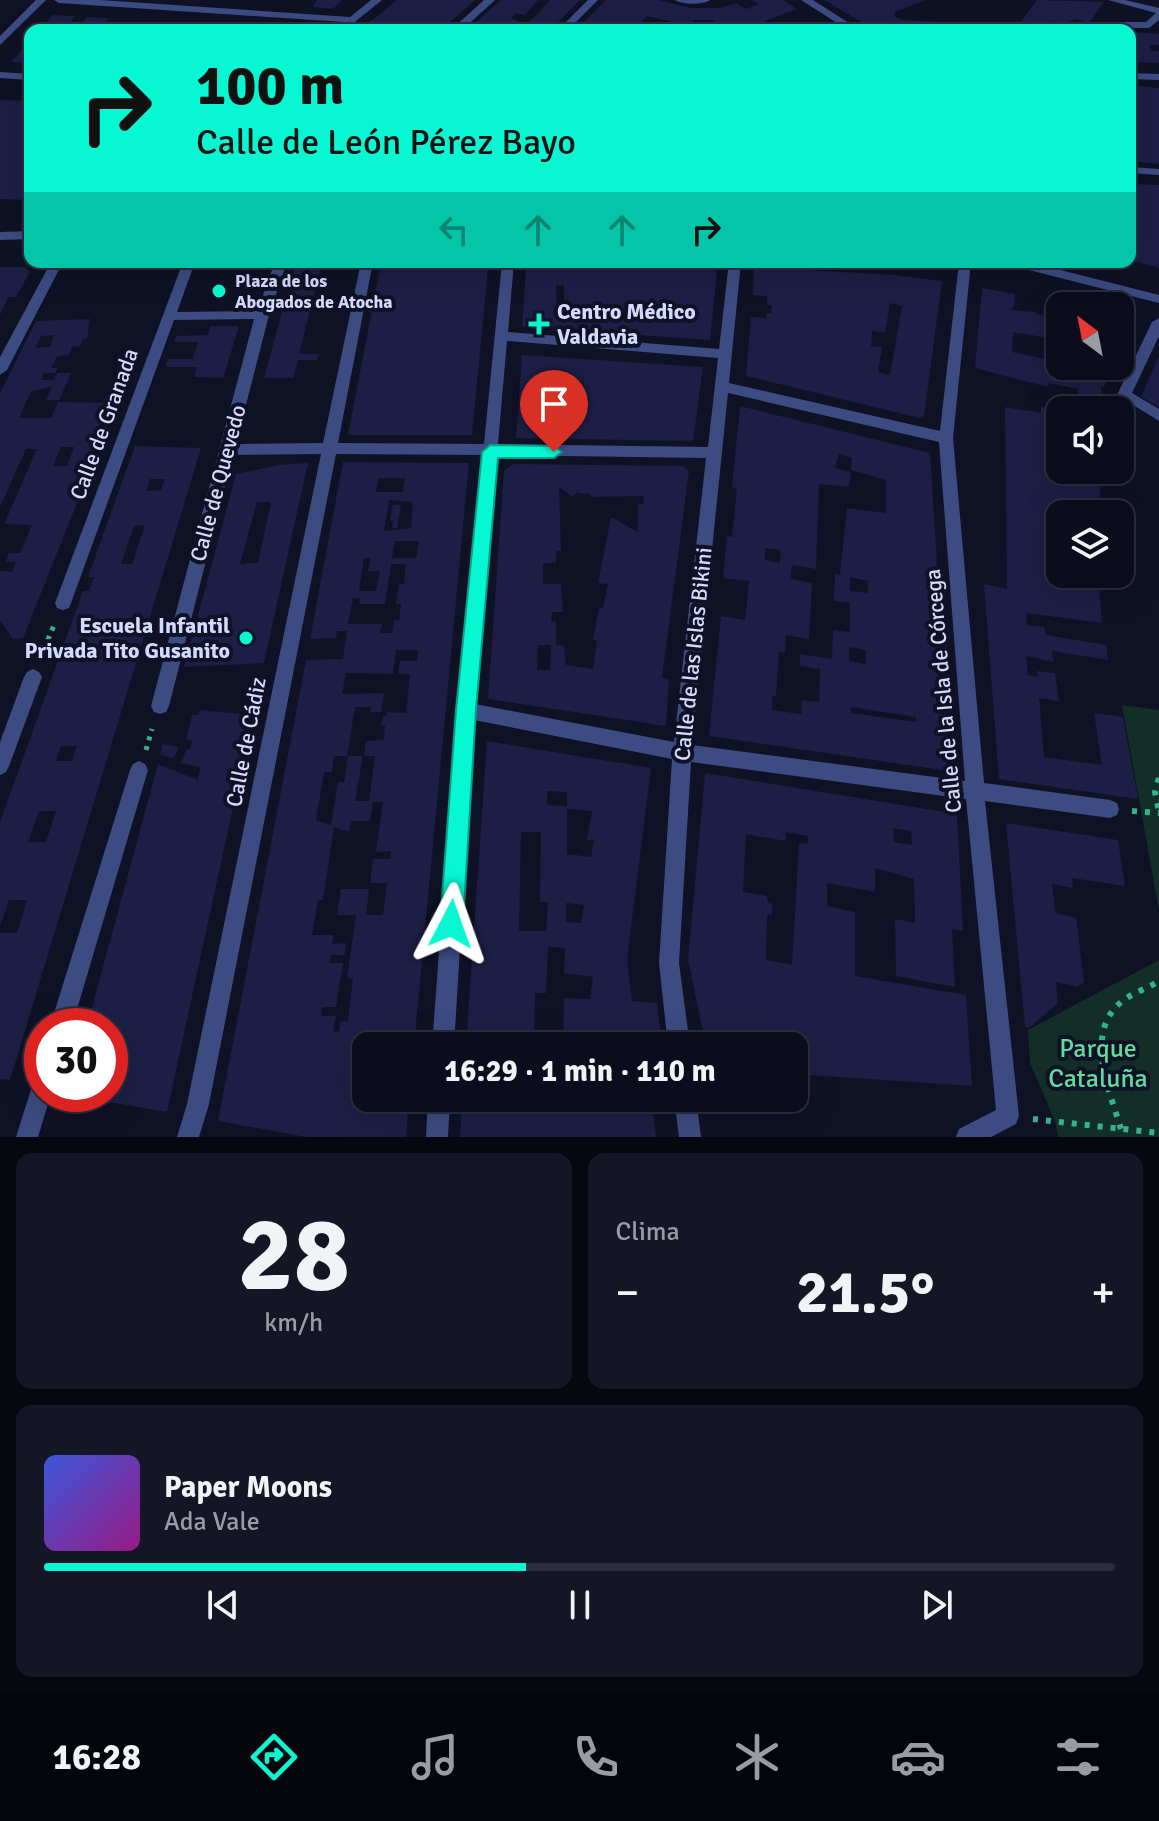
<!DOCTYPE html>
<html lang="es">
<head>
<meta charset="utf-8">
<style>
	:root { --surface:#0b0d1c; --page:#141625; --text:#f1f3f6; --muted:#9a9ca3; --line:#2b2d3b; --accent:#07f7d2 }
	body { margin:0; font-family:Signika,sans-serif; background:var(--page); color:var(--text); height:100vh; display:flex; flex-direction:column; font-size:30px; white-space:nowrap }
	* { box-sizing:border-box; margin:0 }
	p { font-size:26px; color:var(--muted) }
	.icon { flex:none; width:44px; height:44px; fill:none; stroke:currentColor; stroke-width:2; stroke-linecap:round; stroke-linejoin:round }
	.map { position:relative; height:1137px; overflow:hidden }
	.drawer { display:flex; flex-direction:column; gap:16px; padding:16px; background:#06070f; flex:1 }
	.drawer>* { flex:none }
	.top-card { position:absolute; left:24px; top:24px; width:1112px; height:244px; border-radius:16px; box-shadow:0 8px 32px #0002,0 0 0 2px var(--line); background:#07f7d2; color:#111; overflow:hidden }
	.needle { width:52px; rotate:328deg }
	.fabs { position:absolute; left:1046px; top:292px; display:grid; gap:16px }
	.fabs a { display:grid; place-items:center; width:88px; height:88px; border-radius:16px; background:var(--surface); box-shadow:0 8px 32px #0002,0 0 0 2px var(--line); font-size:40px }
	.speed { position:absolute; left:24px; top:1008px; display:flex; gap:16px; font-size:40px; font-weight:700; text-align:center }
	.speed>* { display:grid; place-content:center; width:104px; height:104px; border-radius:50%; background:var(--surface); box-shadow:0 8px 32px #0002,0 0 0 2px var(--line); line-height:1 }
	.speed .limit { border:12px solid #d22; background:#fff; color:#111 }
	.pin { position:absolute; display:grid; place-items:center; width:68px; height:68px; color:#fff; margin:-82px -34px; border-radius:50% 50% 50% 0; rotate:-45deg; box-shadow:0 0 8px #0007 }
	.pin .icon { rotate:45deg }
	.me { position:absolute; width:88px; margin:-44px; rotate:4deg; stroke-linejoin:round; filter:drop-shadow(0 0 6px #0008) }
	.turn { display:flex; align-items:center; gap:28px; height:168px; padding:0 40px; font-size:36px }
	.turn .icon { width:104px; height:104px; stroke-width:2.5 }
	.turn b { display:block; font-size:56px; line-height:68px }
	.lanes { display:flex; align-items:center; height:76px; padding:0 40px; background:#0003; justify-content:center; gap:40px; direction:ltr }
	.lanes .off { opacity:.35 }
	.big { font-size:60px; font-weight:700; line-height:1.1 }
	.drawer .card { flex:1; display:flex; flex-direction:column; justify-content:center; gap:12px; min-width:0; padding:0 28px; border-radius:16px; background:var(--page) }
	.drawer .dial { align-items:center; gap:0 }
	.dial b { font-size:104px; line-height:1 }
	.song { display:flex; align-items:center; gap:24px }
	.cover { width:96px; height:96px; border-radius:12px; background:linear-gradient(135deg,hsl(230 70% 55%),hsl(310 70% 35%)) }
	.played { height:8px; border-radius:4px; background:linear-gradient(90deg,var(--accent) 45%,var(--line) 45%) }
	.keys { display:flex; justify-content:space-around; direction:ltr }
	.heat { display:flex; justify-content:space-between; align-items:center; font-size:44px; direction:ltr }
	.drawer .tiles { flex:1; display:grid; gap:16px; grid-template-columns:1fr 1fr }
	.card:last-child { grid-column:span 2 }
	.trip { position:absolute; left:352px; top:1032px; width:456px; height:80px; border-radius:16px; background:var(--surface); box-shadow:0 8px 32px #0002,0 0 0 2px var(--line); font-weight:700; line-height:80px; text-align:center }
	.tabs { display:flex; height:128px; justify-content:space-around; align-items:center; background:#04050b; color:var(--muted) }
	.tabs .icon { width:56px; height:56px }
	.tabs .on { color:var(--accent) }
	.tabs b { font-size:36px; color:var(--text) }
	.map>svg:first-child { display:block }
	.green { fill:#122e26 }
	.building { fill:#1c1e45; fill-rule:evenodd }
	.lines { fill:none; stroke-linecap:round; stroke-linejoin:round }
	.path-far1 { stroke:#32b48b; stroke-width:5; stroke-dasharray:4 6; stroke-linecap:butt }
	.path { stroke:#32b48b; stroke-width:6; stroke-dasharray:5 8; stroke-linecap:butt }
	.street { fill:#3c4b82; fill-rule:evenodd }
	.route { fill:#07f7d2; stroke:#05a188; stroke-width:2 }
	.poi-dot { fill:#07f7d2; stroke:#0f1125; stroke-width:3 }
	.labels { text-anchor:middle; dominant-baseline:central; stroke-width:8; stroke-linejoin:round; paint-order:stroke }
	.far-poi-label { font-size:18px; font-weight:bold; fill:#d4dafe; stroke:#0f1125; text-anchor:start }
	.poi-label { font-size:22px; font-weight:bold; fill:#d4dafe; stroke:#0f1125; text-anchor:start }
	.street-label { font-size:22px; fill:#d4dafe; stroke:#0f1125 }
	.near-park-label { font-size:26px; fill:#61dc9f; stroke:#0f1125 }
</style>
</head>
<body>
<div class="map">
<svg width="1159" height="1137" viewBox="0 0 1159 1137">
	<rect width="100%" height="100%" fill="#0f1125"/>
	<g class="green">
		<path d="M 1122,705 L 1159,710 L 1159,911 Z"/>
		<path d="M 1159,960 L 1159,1137 L 1058,1137 L 1055,1121 L 1030,1063 L 1028,1030 Z"/>
	</g>
	<g class="building">
		<path d="M 317,0 L 342,0 L 333,9 L 313,7 Z"/>
		<path d="M 397,0 L 475,0 L 441,30 L 360,30 Z"/>
		<path d="M 501,0 L 538,0 L 525,15 L 516,13 L 511,18 L 518,21 L 511,28 L 501,25 L 496,30 L 467,30 Z"/>
		<path d="M 550,0 L 580,0 L 550,30 L 517,30 L 536,16 Z"/>
		<path d="M 606,0 L 658,0 L 691,8 L 720,8 L 736,3 L 746,9 L 759,4 L 752,0 L 783,0 L 797,9 L 765,21 L 767,30 L 714,30 L 714,20 L 693,20 L 694,27 L 647,16 L 636,29 L 619,29 L 621,27 L 618,26 L 614,30 L 576,30 Z"/>
		<path d="M 824,0 L 925,0 L 895,12 L 894,16 L 903,20 L 1018,26 L 1037,0 L 1104,2 L 1089,23 L 1075,19 L 1066,23 L 1049,21 L 1054,25 L 1065,24 L 1072,30 L 875,30 Z"/>
		<path d="M 53,15 L 75,16 L 70,23 L 81,24 L 87,17 L 109,18 L 99,30 L 40,30 Z"/>
		<path d="M 168,22 L 224,26 L 221,30 L 162,30 Z"/>
		<path d="M 1130,32 L 1159,34 L 1159,45 L 1149,45 L 1152,51 L 1159,51 L 1159,63 L 1130,62 Z"/>
		<path d="M 30,41 L 30,63 L 11,62 Z"/>
		<path d="M 1130,85 L 1159,88 L 1159,164 L 1130,161 Z"/>
		<path d="M 0,100 L 30,101 L 30,200 L 0,199 Z"/>
		<path d="M 1130,184 L 1159,185 L 1159,268 L 1130,260 Z"/>
		<path d="M 295,264 L 322,264 L 299,354 L 319,354 L 317,360 L 298,360 L 293,378 L 264,378 Z"/>
		<path d="M 0,267 L 25,267 L 30,272 L 16,297 L 8,297 L 0,315 Z"/>
		<path d="M 708,267 L 717,272 L 710,340 L 522,327 L 526,268 ZM 556,285 L 564,285 L 564,311 L 557,310 Z"/>
		<path d="M 754,267 L 895,275 L 942,281 L 924,416 L 920,418 L 746,376 L 751,317 L 766,318 L 766,313 L 771,313 L 772,305 L 767,305 L 767,296 L 753,295 ZM 890,303 L 902,306 L 890,375 L 878,372 L 882,347 L 871,346 L 872,331 L 885,333 Z"/>
		<path d="M 380,268 L 488,269 L 472,435 L 348,435 Z"/>
		<path d="M 982,288 L 1015,294 L 1014,306 L 1010,310 L 1036,312 L 1036,314 L 1060,319 L 1060,340 L 1013,332 L 1012,352 L 1060,362 L 1060,366 L 1114,366 L 1104,387 L 1101,386 L 1101,410 L 1078,410 L 1078,389 L 1048,383 L 1048,387 L 975,368 Z"/>
		<path d="M 90,319 L 87,339 L 83,339 L 80,346 L 72,347 L 69,355 L 57,356 L 51,368 L 58,368 L 55,373 L 44,373 L 41,380 L 54,380 L 57,373 L 71,373 L 59,400 L 46,400 L 52,387 L 31,391 L 19,418 L 51,418 L 58,402 L 117,403 L 23,638 L 13,639 L 0,620 L 0,571 L 12,572 L 16,562 L 6,562 L 9,553 L 20,553 L 32,525 L 4,524 L 37,449 L 26,449 L 0,507 L 0,393 L 36,321 ZM 54,335 L 50,347 L 35,348 L 41,336 ZM 61,447 L 74,447 L 67,466 L 53,466 Z"/>
		<path d="M 1120,320 L 1134,325 L 1120,354 Z"/>
		<path d="M 211,326 L 239,326 L 223,378 L 194,377 L 197,367 L 165,367 L 168,359 L 193,359 L 198,342 L 174,342 L 176,336 L 208,335 Z"/>
		<path d="M 522,355 L 703,367 L 693,441 L 516,438 Z"/>
		<path d="M 1159,356 L 1159,407 L 1141,397 Z"/>
		<path d="M 1056,402 L 1066,404 L 1071,410 L 1060,410 L 1060,470 L 1100,470 L 1100,514 L 1060,514 L 1060,574 L 1098,574 L 1102,623 L 1026,613 L 1027,625 L 1044,627 L 1046,635 L 1106,645 L 1108,660 L 1052,651 L 1054,662 L 1026,656 L 1028,675 L 1038,677 L 1037,671 L 1055,673 L 1059,701 L 1039,698 L 1044,757 L 1102,765 L 1094,713 L 1123,717 L 1138,799 L 999,779 L 984,584 L 1007,589 L 1005,407 L 1041,413 L 1041,407 L 1051,408 Z"/>
		<path d="M 740,406 L 930,453 L 939,596 L 945,597 L 949,675 L 938,674 L 941,721 L 952,723 L 956,772 L 709,736 L 721,616 L 745,620 L 749,581 L 723,578 L 727,536 L 732,537 L 737,489 L 732,488 ZM 839,454 L 852,458 L 851,470 L 886,480 L 886,513 L 847,508 L 840,575 L 835,574 L 834,601 L 850,603 L 850,632 L 833,630 L 832,659 L 800,654 L 800,666 L 820,669 L 819,702 L 802,700 L 801,714 L 772,710 L 772,696 L 776,696 L 779,651 L 785,653 L 786,635 L 809,639 L 812,583 L 790,579 L 792,565 L 816,569 L 819,484 L 849,487 L 851,472 L 835,468 ZM 765,548 L 781,550 L 780,563 L 765,560 ZM 850,577 L 868,581 L 868,593 L 850,591 ZM 849,647 L 866,650 L 866,664 L 849,661 ZM 851,707 L 916,717 L 916,722 L 851,713 Z"/>
		<path d="M 135,446 L 201,448 L 10,1080 L 0,1079 L 0,933 L 17,933 L 27,900 L 9,900 L 0,926 L 0,822 L 83,591 L 89,591 L 94,577 L 88,577 ZM 150,479 L 165,479 L 161,490 L 146,491 ZM 145,525 L 132,564 L 121,564 L 134,526 ZM 61,746 L 77,746 L 72,761 L 56,761 ZM 39,811 L 56,811 L 46,842 L 28,842 Z"/>
		<path d="M 343,462 L 469,463 L 414,1046 L 366,1046 L 366,1098 L 409,1098 L 406,1137 L 306,1137 L 218,1121 L 306,660 L 343,659 L 347,631 L 337,631 L 336,638 L 310,639 ZM 379,478 L 405,478 L 403,492 L 376,492 ZM 389,500 L 413,502 L 411,528 L 384,531 ZM 395,541 L 419,541 L 416,558 L 392,558 ZM 364,558 L 371,558 L 368,571 L 380,571 L 376,591 L 359,591 ZM 391,564 L 406,564 L 404,584 L 399,584 L 396,604 L 401,604 L 399,620 L 394,620 L 392,633 L 380,633 L 382,624 L 348,624 L 353,598 L 360,598 L 359,604 L 385,604 ZM 396,650 L 418,650 L 417,661 L 400,661 L 398,674 L 410,674 L 406,713 L 387,712 L 387,716 L 383,716 L 381,726 L 385,726 L 384,740 L 366,741 L 364,756 L 375,756 L 369,801 L 355,801 L 363,756 L 348,756 L 344,782 L 338,782 L 331,825 L 316,820 L 324,772 L 332,772 L 334,756 L 347,756 L 355,707 L 371,707 L 370,712 L 381,712 L 384,693 L 342,694 L 346,673 L 393,674 ZM 373,802 L 383,802 L 376,852 L 391,851 L 390,859 L 373,859 L 370,883 L 387,883 L 383,915 L 366,915 L 369,889 L 341,889 L 337,915 L 356,915 L 347,978 L 353,979 L 348,1021 L 340,1021 L 339,1031 L 333,1032 L 336,1016 L 321,1016 L 322,1007 L 336,1007 L 343,963 L 329,963 L 331,955 L 345,955 L 346,943 L 332,944 L 334,935 L 312,935 L 318,900 L 323,900 L 334,827 L 349,832 L 351,821 L 370,821 Z"/>
		<path d="M 308,463 L 264,663 L 184,667 L 236,474 L 278,465 ZM 257,502 L 271,502 L 258,563 L 240,564 Z"/>
		<path d="M 514,464 L 683,466 L 689,471 L 662,678 L 669,679 L 666,726 L 488,699 L 504,471 ZM 559,487 L 573,497 L 578,490 L 578,493 L 591,494 L 591,497 L 644,496 L 643,504 L 638,504 L 638,532 L 611,517 L 598,583 L 608,584 L 603,608 L 599,608 L 593,640 L 597,640 L 593,669 L 566,665 L 564,645 L 556,645 L 556,621 L 551,621 L 552,612 L 563,612 L 561,584 L 543,584 L 543,563 L 556,563 L 556,551 L 561,551 ZM 538,645 L 551,645 L 550,670 L 537,670 Z"/>
		<path d="M 393,505 L 401,505 L 397,528 L 392,528 L 393,521 L 390,521 Z"/>
		<path d="M 200,710 L 253,715 L 167,1112 L 74,1096 L 110,1094 L 110,1026 L 87,1026 L 158,764 L 198,780 L 200,767 L 180,763 L 187,749 L 190,749 L 192,740 L 186,740 L 192,715 L 198,715 Z"/>
		<path d="M 487,741 L 651,768 L 627,959 L 632,1001 L 657,1003 L 662,1046 L 563,1046 L 564,998 L 590,999 L 593,977 L 564,973 L 565,948 L 548,947 L 546,993 L 535,993 L 534,1046 L 466,1046 ZM 547,791 L 567,792 L 567,806 L 547,805 ZM 567,809 L 592,811 L 587,840 L 594,840 L 591,857 L 567,854 ZM 521,832 L 541,832 L 540,902 L 548,902 L 546,931 L 519,931 ZM 566,903 L 584,905 L 581,923 L 566,922 Z"/>
		<path d="M 163,744 L 179,747 L 174,758 L 160,755 Z"/>
		<path d="M 705,773 L 957,814 L 963,931 L 952,929 L 955,987 L 896,976 L 895,919 L 915,923 L 914,879 L 875,868 L 875,892 L 827,883 L 827,906 L 855,912 L 855,976 L 966,995 L 972,1086 L 794,1074 L 794,1046 L 706,1046 L 688,960 ZM 893,828 L 911,831 L 912,845 L 894,842 ZM 786,832 L 808,836 L 808,844 L 799,843 L 792,965 L 766,960 L 767,915 L 772,915 L 772,904 L 768,902 L 767,896 L 743,892 L 746,834 L 786,841 Z"/>
		<path d="M 1006,823 L 1118,840 L 1125,886 L 1072,878 L 1073,888 L 1052,884 L 1055,911 L 1058,914 L 1076,917 L 1084,982 L 1077,987 L 1056,982 L 1058,1003 L 1029,1028 L 1025,1027 Z"/>
		<path d="M 462,1098 L 651,1098 L 656,1137 L 460,1137 Z"/>
	</g>
	<g class="lines">
		<g class="path-far1">
			<path d="M 40,658 L 55,623"/>
			<path d="M 146,750 L 152,729"/>
		</g>
		<g class="path">
			<path d="M 1159,778 L 1155,792 L 1159,811"/>
			<path d="M 1132,811 L 1159,813"/>
			<path d="M 1033,1119 L 1159,1133"/>
			<path d="M 1121,1129 C 1110,1092 1084,1034 1120,1003 C 1131,993 1147,989 1159,981"/>
		</g>
		<g class="street">
			<path d="M 36,0 L 46,0 L 0,45 L 0,36 Z"/>
			<path d="M 54,0 L 100,0 L 350,17 L 371,0 L 382,0 L 345,30 L 334,30 L 343,22 L 59,3 Z"/>
			<path d="M 484,0 L 495,0 L 462,30 L 451,30 Z"/>
			<path d="M 588,0 L 598,0 L 568,30 L 558,30 Z"/>
			<path d="M 675,0 L 710,0 C 702,5 683,5 675,0 Z"/>
			<path d="M 801,0 L 813,0 L 860,30 L 848,30 Z"/>
			<path d="M 1108,0 L 1125,0 L 1159,8 L 1159,20 L 1149,28 L 1067,28 L 1062,25 L 1067,22 L 1146,22 L 1156,13 Z"/>
			<path d="M 0,72 L 30,74 L 30,80 L 0,78 Z"/>
			<path d="M 1130,73 L 1159,74 L 1159,80 L 1130,79 Z"/>
			<path d="M 1130,167 L 1159,169 L 1159,175 L 1130,173 Z"/>
			<path d="M 30,231 L 30,239 L 0,240 L 0,232 Z"/>
			<path d="M 51,262 L 63,262 L 7,370 L 0,375 L 0,357 Z"/>
			<path d="M 183,262 L 195,262 L 177,312 L 257,311 L 275,262 L 287,262 L 269,315 L 236,444 L 323,443 L 361,262 L 373,262 L 338,443 L 484,444 L 502,262 L 514,262 L 508,332 L 719,349 L 729,262 L 741,262 L 729,383 L 940,431 L 959,262 L 971,262 L 953,438 L 984,783 L 1110,800 L 1117,803 L 1119,809 L 1117,815 L 1110,818 L 985,801 L 1019,1116 L 1016,1124 L 991,1137 L 956,1137 L 959,1129 L 996,1110 L 966,799 L 691,762 L 679,963 L 690,1046 L 668,1046 L 659,963 L 672,759 L 474,720 L 454,1046 L 432,1046 L 457,710 L 483,455 L 336,454 L 209,1104 L 199,1137 L 177,1137 L 187,1104 L 321,454 L 233,455 L 169,706 L 166,712 L 160,714 L 154,712 L 151,706 L 254,319 L 174,320 L 71,603 L 69,608 L 63,610 L 57,608 L 55,603 ZM 507,341 L 718,358 L 708,447 L 498,444 ZM 728,393 L 939,442 L 965,781 L 692,745 ZM 497,455 L 706,458 L 674,742 L 475,704 Z"/>
			<path d="M 1007,262 L 1029,262 L 1159,295 L 1159,303 L 1009,265 Z"/>
			<path d="M 1159,318 L 1159,336 L 1132,393 L 1159,409 L 1159,421 L 1117,395 L 1152,322 Z"/>
			<path d="M 33,669 L 39,672 L 42,677 L 9,766 L 6,772 L 0,775 L 0,742 L 24,677 L 27,672 Z"/>
			<path d="M 139,761 L 145,764 L 148,770 L 72,1026 L 50,1026 L 130,770 L 133,764 Z"/>
			<path d="M 42,1077 L 42,1094 L 51,1094 L 38,1137 L 16,1137 L 34,1080 Z"/>
			<path d="M 428,1098 L 450,1098 L 448,1137 L 426,1137 Z"/>
			<path d="M 674,1098 L 696,1098 L 701,1137 L 679,1137 Z"/>
		</g>
	</g>
	<path class="route" d="M 490,445 L 554,446 L 562,452 L 554,458 L 498,458 L 476,710 L 463,924 L 460,932 L 451,935 L 443,932 L 440,924 L 456,710 L 482,452 Z"/>
	<g class="poi-dot">
		<circle cx="219" cy="291" r="8"/>
		<path d="M535 312h8v8h8v8h-8v8h-8v-8h-8v-8h8z"/>
		<circle cx="246" cy="638" r="8"/>
	</g>
	<g class="labels">
		<g class="far-poi-label">
			<text x="235" y="281">Plaza de los<tspan x="235" dy="21">Abogados de Atocha</tspan></text>
		</g>
		<g class="poi-label">
			<text x="557" y="311">Centro Médico<tspan x="557" dy="25">Valdavia</tspan></text>
			<text x="230" y="625" text-anchor="end">Escuela Infantil<tspan x="230" dy="25">Privada Tito Gusanito</tspan></text>
		</g>
		<g class="street-label">
			<text transform="translate(104 424) rotate(-70)">Calle de Granada</text>
			<text transform="translate(218 483) rotate(-75)">Calle de Quevedo</text>
			<text transform="translate(693 654) rotate(-84)">Calle de las Islas Bikini</text>
			<text transform="translate(943 691) rotate(-95)">Calle de la Isla de Córcega</text>
			<text transform="translate(246 742) rotate(-79)">Calle de Cádiz</text>
		</g>
		<g class="near-park-label">
			<text x="1098" y="1049">Parque<tspan x="1098" dy="30">Cataluña</tspan></text>
		</g>
	</g>
</svg>
<div class="fabs">
<a><svg class="needle" viewBox="-14 -14 28 28"><path d="M0-13l5 13h-10z" fill="#e53935"/><path d="M0 13l5-13h-10z" fill="#9a9ca3"/></svg></a>
<a><svg class="icon" aria-label="sound" viewBox="0 0 24 24"><path d="M4 9h4l5-4v14l-5-4H4zM17 9q2 3 0 6"/></svg></a>
<a><svg class="icon" aria-label="layers" viewBox="0 0 24 24"><path d="M12 4l9 5-9 5-9-5zM3 14l9 5 9-5"/></svg></a>
</div>
<div class="speed"><div class="limit">30</div></div>
<div class="pin" style="left:554px;top:452px;background:#d93025"><svg class="icon" aria-label="arrive" viewBox="0 0 24 24"><path d="M6 21V4h12l-3 4 3 4H6"/></svg></div>
<svg class="me" style="left:451px;top:924px" viewBox="-20 -20 40 40"><path d="M0-17L14 15 0 8-14 15z" fill="#07f7d2" stroke="#fff" stroke-width="4"/></svg>
<div class="trip">16:29 · 1 min · 110 m</div>
<div class="top-card">
<div class="turn"><svg class="icon" aria-label="right" viewBox="0 0 24 24"><path d="M7 20v-9h11M14 6l5 5-5 5"/></svg><div><b>100 m</b>Calle de León Pérez Bayo</div></div>
<div class="lanes"><svg class="icon off" aria-label="left" viewBox="0 0 24 24"><path d="M17 20v-9H6M10 6l-5 5 5 5"/></svg><svg class="icon off" aria-label="ahead" viewBox="0 0 24 24"><path d="M12 20V5M6 11l6-6 6 6"/></svg><svg class="icon off" aria-label="ahead" viewBox="0 0 24 24"><path d="M12 20V5M6 11l6-6 6 6"/></svg><svg class="icon" aria-label="right" viewBox="0 0 24 24"><path d="M7 20v-9h11M14 6l5 5-5 5"/></svg></div>
</div>
</div>
<section class="drawer">
<div class="tiles">
<div class="card dial"><b>28</b><p>km/h</p></div>
<div class="card"><p>Clima</p>
<div class="heat"><a>−</a><b class="big">21.5°</b><a>+</a></div>
</div>
<div class="card">
<div class="song"><i class="cover"></i><div><b>Paper Moons</b><p>Ada Vale</p></div></div>
<div class="played"></div>
<div class="keys"><svg class="icon" aria-label="previous" viewBox="0 0 24 24"><path d="M18 5L8 12l10 7zM5 5v14"/></svg><svg class="icon" aria-label="pause" viewBox="0 0 24 24"><path d="M8 5v14M16 5v14"/></svg><svg class="icon" aria-label="next" viewBox="0 0 24 24"><path d="M6 5l10 7-10 7zM19 5v14"/></svg></div>
</div>
</div>
</section>
<nav class="tabs">
<b>16:28</b>
<svg class="icon on" aria-label="directions" viewBox="0 0 24 24"><path d="M12 3l9 9-9 9-9-9zM9 14v-3h6M13 9l2 2-2 2"/></svg>
<svg class="icon" aria-label="music" viewBox="0 0 24 24"><path d="M9 18V5l10-2v13"/><circle cx="6" cy="18" r="3"/><circle cx="16" cy="16" r="3"/></svg>
<svg class="icon" aria-label="phone" viewBox="0 0 24 24"><path d="M5 4h4l2 5-3 2q2 4 5 5l2-3 5 2v4C11 20 4 13 5 4z"/></svg>
<svg class="icon" aria-label="climate" viewBox="0 0 24 24"><path d="M12 3v18M4 7l16 10M4 17L20 7"/></svg>
<svg class="icon" aria-label="car" viewBox="0 0 24 24"><path d="M5 17H2v-5l4-1 3-4h7l3 4 3 1v5h-3M9 17h6M6 11h13"/><circle cx="7" cy="17" r="2"/><circle cx="17" cy="17" r="2"/></svg>
<svg class="icon" aria-label="filters" viewBox="0 0 24 24"><path d="M4 7h16M4 17h16"/><circle cx="9" cy="7" r="2"/><circle cx="15" cy="17" r="2"/></svg>
</nav>
</body>
</html>
